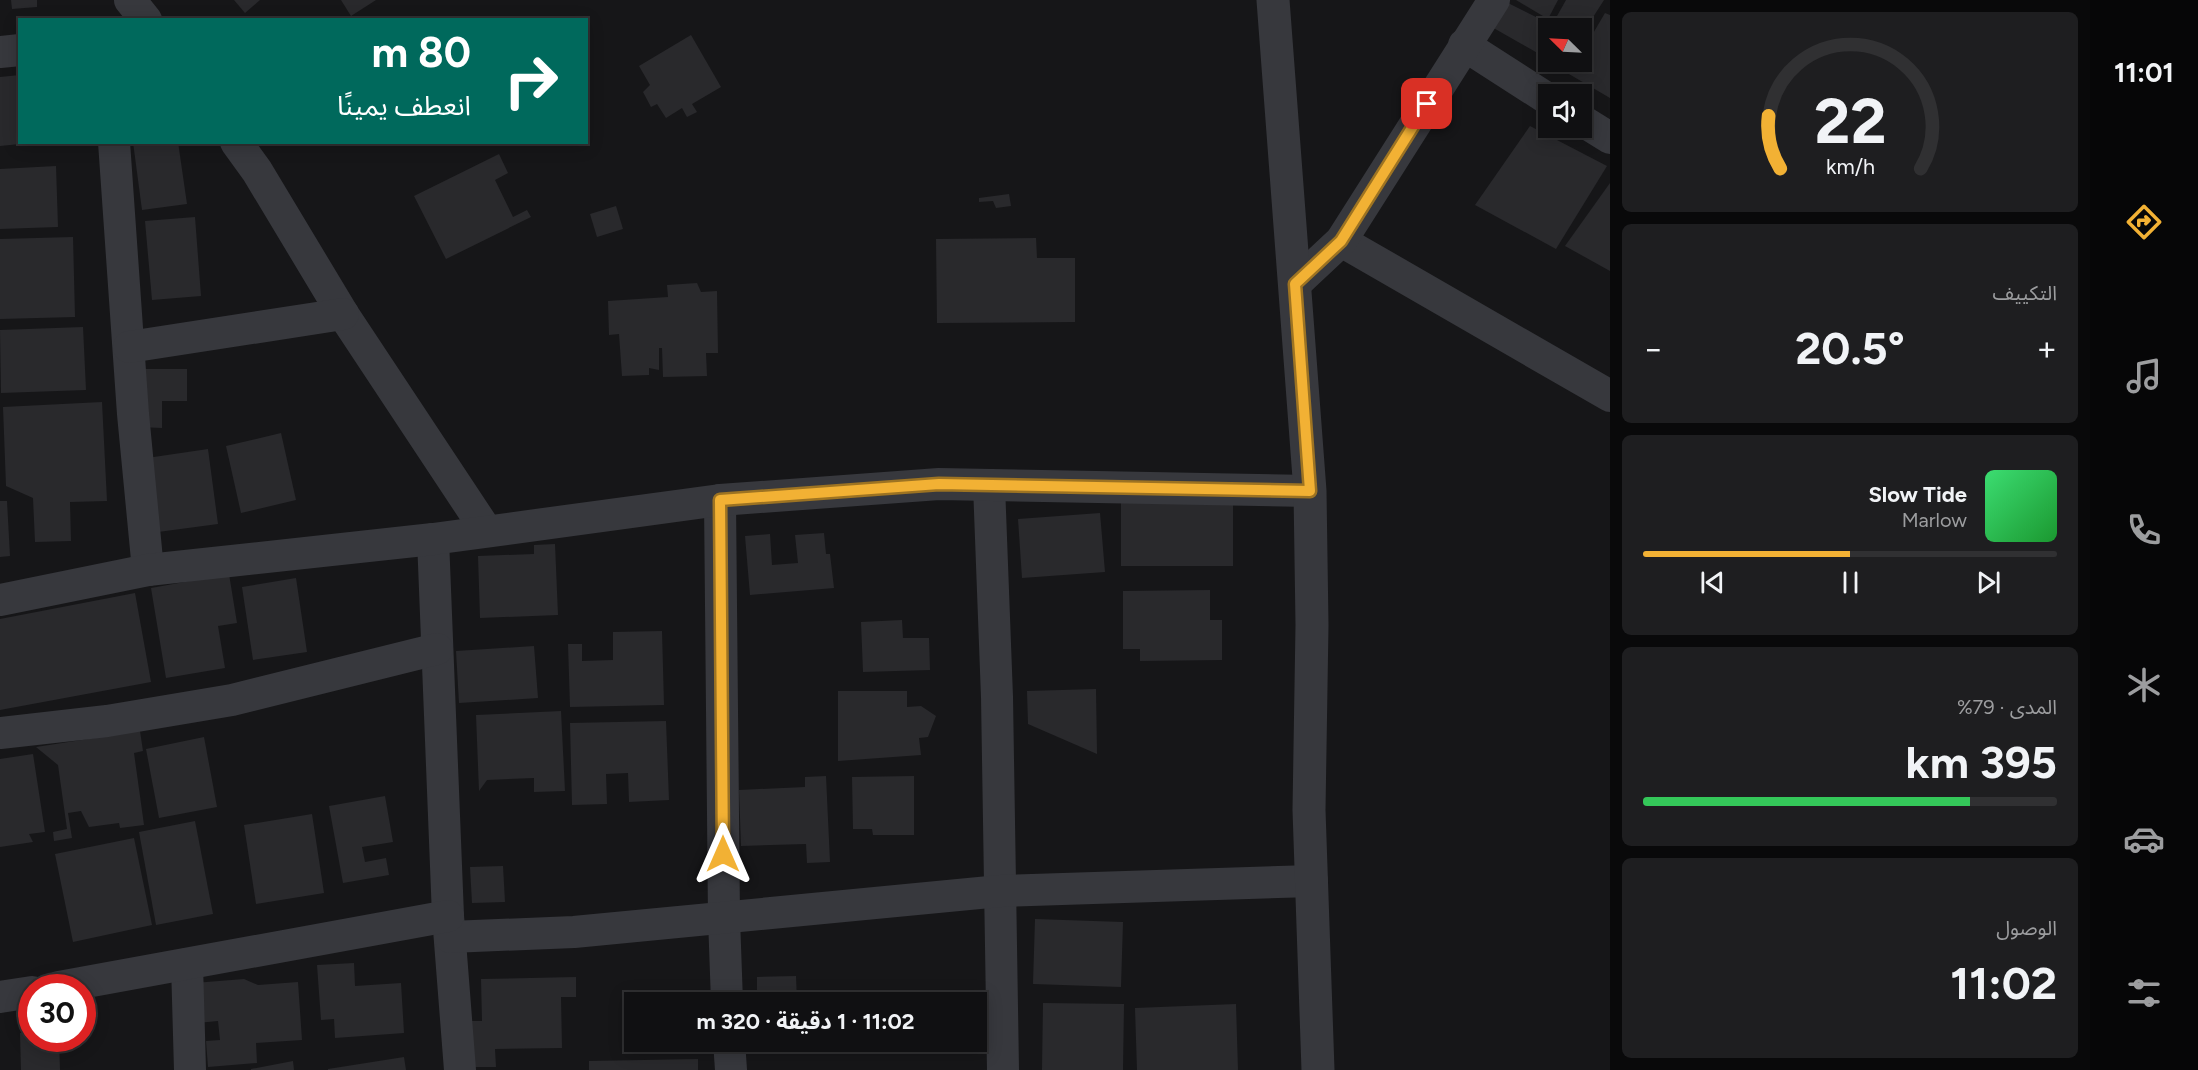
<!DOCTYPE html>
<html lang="ar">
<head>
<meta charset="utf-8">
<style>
	:root { --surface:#101012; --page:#1e1e20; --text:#f1f3f6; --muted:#9c9d9f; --line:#303032; --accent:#f2b134 }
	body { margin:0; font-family:Figtree,"Noto Sans Arabic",sans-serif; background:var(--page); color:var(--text); direction:rtl; height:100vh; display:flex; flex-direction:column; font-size:22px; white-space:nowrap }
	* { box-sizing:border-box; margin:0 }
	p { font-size:20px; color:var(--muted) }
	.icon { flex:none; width:33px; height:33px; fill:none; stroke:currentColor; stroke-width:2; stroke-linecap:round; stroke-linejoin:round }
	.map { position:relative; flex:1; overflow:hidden; direction:ltr }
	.side { display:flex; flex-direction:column; gap:12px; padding:12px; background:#09090a; width:480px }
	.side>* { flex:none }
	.hud { position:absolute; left:18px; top:18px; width:570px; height:126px; border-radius:0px; box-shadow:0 3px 15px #0003,0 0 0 2px var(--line); direction:rtl; background:#00695c; color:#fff; overflow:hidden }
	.needle { width:39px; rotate:294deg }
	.buttons { position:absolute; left:1538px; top:18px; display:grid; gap:12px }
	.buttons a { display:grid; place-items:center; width:54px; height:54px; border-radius:0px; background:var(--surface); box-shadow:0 3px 15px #0003,0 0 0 2px var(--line); font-size:30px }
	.speed { position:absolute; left:18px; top:974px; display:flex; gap:12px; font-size:30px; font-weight:700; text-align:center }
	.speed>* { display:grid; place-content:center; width:78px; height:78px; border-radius:50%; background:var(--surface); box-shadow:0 3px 15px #0003,0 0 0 2px var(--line); line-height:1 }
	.speed .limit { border:9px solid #d22; background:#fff; color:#111 }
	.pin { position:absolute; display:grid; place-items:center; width:51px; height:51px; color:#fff; margin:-26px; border-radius:12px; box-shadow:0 3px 9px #0006 }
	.me { position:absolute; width:66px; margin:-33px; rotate:0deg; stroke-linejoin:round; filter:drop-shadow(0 0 4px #0008) }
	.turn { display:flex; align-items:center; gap:21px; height:126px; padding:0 18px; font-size:27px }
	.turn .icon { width:78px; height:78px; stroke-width:2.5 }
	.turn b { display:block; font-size:42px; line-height:51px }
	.big { font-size:45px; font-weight:700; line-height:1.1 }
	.side .widget { flex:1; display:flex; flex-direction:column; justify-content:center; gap:9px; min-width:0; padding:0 21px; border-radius:9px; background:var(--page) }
	.side .dial { align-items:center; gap:0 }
	.dial svg { height:156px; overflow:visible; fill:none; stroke:var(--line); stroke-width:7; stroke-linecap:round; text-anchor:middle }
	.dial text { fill:var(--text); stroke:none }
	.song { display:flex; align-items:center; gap:18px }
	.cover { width:72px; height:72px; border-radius:9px; background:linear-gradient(135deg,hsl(140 70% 55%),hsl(130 70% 35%)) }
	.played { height:6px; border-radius:3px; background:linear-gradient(90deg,var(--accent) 50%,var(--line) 50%) }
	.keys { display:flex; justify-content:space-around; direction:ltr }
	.heat { display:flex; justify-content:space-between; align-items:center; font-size:33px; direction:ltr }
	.charge { height:9px; border-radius:4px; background:linear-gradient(90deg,#34c759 79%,var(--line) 0) }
	.trip { position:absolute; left:624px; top:992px; width:363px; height:60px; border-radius:0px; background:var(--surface); box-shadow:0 3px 15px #0003,0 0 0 2px var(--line); font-weight:700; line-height:60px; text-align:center; direction:rtl }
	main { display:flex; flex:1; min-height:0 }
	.dock { display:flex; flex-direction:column; width:108px; justify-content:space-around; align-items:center; background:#060607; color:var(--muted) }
	.dock .icon { width:42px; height:42px }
	.dock .on { color:var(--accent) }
	.dock b { font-size:27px; color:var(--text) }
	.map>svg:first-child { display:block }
	.building { fill:#29292c }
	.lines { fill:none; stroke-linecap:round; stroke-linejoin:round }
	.minor { stroke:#37383d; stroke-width:32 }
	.tertiary { stroke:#37383d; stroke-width:33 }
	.route-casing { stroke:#9d7322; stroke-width:15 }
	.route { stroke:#f2b134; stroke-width:10 }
</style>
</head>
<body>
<main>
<nav class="dock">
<b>11:01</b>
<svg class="icon on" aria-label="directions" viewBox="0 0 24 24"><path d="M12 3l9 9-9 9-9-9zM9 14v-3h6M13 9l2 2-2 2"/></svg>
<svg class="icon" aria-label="music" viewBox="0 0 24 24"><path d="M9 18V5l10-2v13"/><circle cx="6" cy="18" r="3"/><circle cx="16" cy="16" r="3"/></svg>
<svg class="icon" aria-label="phone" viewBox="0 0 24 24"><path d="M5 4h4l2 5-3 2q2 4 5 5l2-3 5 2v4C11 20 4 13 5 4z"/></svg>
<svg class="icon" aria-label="climate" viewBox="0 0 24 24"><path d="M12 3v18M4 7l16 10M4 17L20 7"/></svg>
<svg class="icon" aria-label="car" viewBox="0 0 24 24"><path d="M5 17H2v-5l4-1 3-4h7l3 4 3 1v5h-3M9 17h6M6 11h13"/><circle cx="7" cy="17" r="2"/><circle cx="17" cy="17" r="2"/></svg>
<svg class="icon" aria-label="filters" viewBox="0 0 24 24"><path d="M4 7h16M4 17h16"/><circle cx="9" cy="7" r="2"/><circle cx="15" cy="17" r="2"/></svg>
</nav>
<section class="side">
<div class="widget dial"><svg viewBox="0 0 100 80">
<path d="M14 69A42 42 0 1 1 86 69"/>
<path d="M14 69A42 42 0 0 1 8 42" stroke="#f2b134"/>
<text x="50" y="56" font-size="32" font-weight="700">22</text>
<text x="50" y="72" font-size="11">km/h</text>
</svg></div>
<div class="widget"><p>التكييف</p>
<div class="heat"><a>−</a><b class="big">20.5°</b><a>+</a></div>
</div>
<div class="widget">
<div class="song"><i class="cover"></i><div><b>Slow Tide</b><p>Marlow</p></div></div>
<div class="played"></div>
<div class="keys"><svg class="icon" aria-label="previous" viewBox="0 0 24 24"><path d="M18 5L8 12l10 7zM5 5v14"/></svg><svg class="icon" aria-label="pause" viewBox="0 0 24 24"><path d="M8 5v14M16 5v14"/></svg><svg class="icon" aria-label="next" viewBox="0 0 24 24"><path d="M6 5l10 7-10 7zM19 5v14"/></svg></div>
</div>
<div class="widget"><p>المدى · 79%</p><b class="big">395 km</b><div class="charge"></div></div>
<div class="widget"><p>الوصول</p><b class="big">11:02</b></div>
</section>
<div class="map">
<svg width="1610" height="1070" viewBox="0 0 1610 1070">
	<rect width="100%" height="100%" fill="#161618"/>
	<g class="building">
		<path d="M 11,0 L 37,0 L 37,7 L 12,9 Z"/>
		<path d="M 234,0 L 260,0 L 245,13 Z"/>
		<path d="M 341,0 L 376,0 L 351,16 Z"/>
		<path d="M 1516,0 L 1558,0 L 1548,19 Z"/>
		<path d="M 1566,0 L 1604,0 L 1581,36 L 1581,28 L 1548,28 L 1548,59 L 1490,26 L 1504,1 L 1552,25 Z"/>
		<path d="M 1605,13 L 1610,15 L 1610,98 L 1569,74 L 1577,62 L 1581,62 L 1581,54 Z"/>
		<path d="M 691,35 L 721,87 L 692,104 L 697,112 L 687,117 L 682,108 L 666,118 L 657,104 L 651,107 L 643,92 L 650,85 L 639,66 Z"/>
		<path d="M 20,75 L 20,144 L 0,146 L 0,77 Z"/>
		<path d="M 1530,126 L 1607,166 L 1556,249 L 1475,205 Z"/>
		<path d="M 133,142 L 178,142 L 187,204 L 142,210 Z"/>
		<path d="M 499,154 L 508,173 L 495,180 L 513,217 L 527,210 L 531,217 L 446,259 L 414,196 Z"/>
		<path d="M 56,166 L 58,227 L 0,229 L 0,169 Z"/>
		<path d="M 1610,183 L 1610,271 L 1565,246 Z"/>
		<path d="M 1009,194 L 1011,206 L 996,208 L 993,201 L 979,202 L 979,198 Z"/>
		<path d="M 616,206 L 623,229 L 597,237 L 590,214 Z"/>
		<path d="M 195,217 L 201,296 L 152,300 L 145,221 Z"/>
		<path d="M 73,237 L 75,317 L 0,319 L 0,239 Z"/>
		<path d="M 1036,238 L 1037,258 L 1075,258 L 1075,322 L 937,323 L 936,239 Z"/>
		<path d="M 697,283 L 701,292 L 717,291 L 718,353 L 706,353 L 707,376 L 663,377 L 662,348 L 659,348 L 659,370 L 649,368 L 649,375 L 622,376 L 619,334 L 609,335 L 608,301 L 668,297 L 667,285 Z"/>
		<path d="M 83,327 L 86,390 L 1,393 L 0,330 Z"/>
		<path d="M 140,369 L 187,369 L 187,401 L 162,401 L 162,428 L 140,427 Z"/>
		<path d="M 102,402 L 107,501 L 70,502 L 71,541 L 35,542 L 33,498 L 6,486 L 3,407 Z"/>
		<path d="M 281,433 L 296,500 L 241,513 L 226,446 Z"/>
		<path d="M 208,449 L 218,524 L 158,532 L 147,458 Z"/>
		<rect x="1121" y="499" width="112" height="67"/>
		<path d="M 0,501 L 7,501 L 10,556 L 0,557 Z"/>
		<path d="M 1100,513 L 1105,572 L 1022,578 L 1018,519 Z"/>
		<path d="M 824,533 L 826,554 L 830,554 L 834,588 L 750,595 L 745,536 L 770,534 L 772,565 L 798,563 L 795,535 Z"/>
		<path d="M 555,544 L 558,615 L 480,618 L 478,556 L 534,554 L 534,545 Z"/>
		<path d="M 229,574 L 237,623 L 218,626 L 225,668 L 166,678 L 151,588 Z"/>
		<path d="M 296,578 L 307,652 L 253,660 L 242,587 Z"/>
		<path d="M 1210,590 L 1210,620 L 1222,620 L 1222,660 L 1140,661 L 1140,649 L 1123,649 L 1123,591 Z"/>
		<path d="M 135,593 L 151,682 L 0,710 L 0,619 Z"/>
		<path d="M 902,620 L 903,638 L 929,638 L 930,670 L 863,672 L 861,622 Z"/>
		<path d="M 662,631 L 664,705 L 570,707 L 568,644 L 582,644 L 582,661 L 613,660 L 613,632 Z"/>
		<path d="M 534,646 L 538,698 L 459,703 L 456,651 Z"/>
		<path d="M 1096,689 L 1097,754 L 1028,724 L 1027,691 Z"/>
		<path d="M 838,691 L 907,691 L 907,707 L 921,706 L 936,716 L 928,737 L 919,738 L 921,755 L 838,761 Z"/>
		<path d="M 561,711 L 565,791 L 534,792 L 534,778 L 487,780 L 479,791 L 476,715 Z"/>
		<path d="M 666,721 L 669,800 L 629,802 L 628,773 L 606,774 L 607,804 L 572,805 L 570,723 Z"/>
		<path d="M 140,731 L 143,751 L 134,753 L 144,825 L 120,828 L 119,823 L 89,827 L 81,811 L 68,813 L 72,838 L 54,841 L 53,832 L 67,829 L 58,765 L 36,747 Z"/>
		<path d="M 204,737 L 217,807 L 159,818 L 146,749 Z"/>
		<path d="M 33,754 L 45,832 L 29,834 L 33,842 L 0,847 L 0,759 Z"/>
		<path d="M 826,776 L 830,862 L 807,863 L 806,844 L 741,846 L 739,790 L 805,787 L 805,777 Z"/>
		<path d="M 914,776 L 914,835 L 873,835 L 872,829 L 853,829 L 852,777 Z"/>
		<path d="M 385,796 L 393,842 L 362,847 L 365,862 L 386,858 L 389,875 L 343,883 L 329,806 Z"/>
		<path d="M 312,814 L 324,893 L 256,904 L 244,825 Z"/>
		<path d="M 195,821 L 213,914 L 156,925 L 139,832 Z"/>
		<path d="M 134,838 L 152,925 L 73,942 L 55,854 Z"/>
		<path d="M 503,866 L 505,902 L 472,903 L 470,867 Z"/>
		<path d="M 1035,919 L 1123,922 L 1121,987 L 1033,984 Z"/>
		<path d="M 354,963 L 355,986 L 401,983 L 404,1033 L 335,1038 L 334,1019 L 321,1020 L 317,965 Z"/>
		<path d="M 796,976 L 797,1002 L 757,1002 L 757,977 Z"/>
		<path d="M 576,977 L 576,997 L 561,997 L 562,1048 L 495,1049 L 496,1067 L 465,1067 L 465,1021 L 482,1021 L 481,979 Z"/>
		<path d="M 244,979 L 258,985 L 298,982 L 302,1040 L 256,1043 L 257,1063 L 208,1067 L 206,1041 L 220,1040 L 218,1021 L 197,1023 L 194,983 Z"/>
		<path d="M 1043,1003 L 1124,1004 L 1123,1070 L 1042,1070 Z"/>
		<path d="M 1236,1004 L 1238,1070 L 1137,1070 L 1135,1008 Z"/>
		<path d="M 20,1033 L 32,1033 L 32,1038 L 59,1038 L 60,1070 L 21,1070 Z"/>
		<path d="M 404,1057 L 406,1070 L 328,1070 L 328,1069 Z"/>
		<path d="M 698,1059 L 698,1070 L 589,1070 L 589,1061 Z"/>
		<path d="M 293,1061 L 294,1070 L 251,1070 L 251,1069 Z"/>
	</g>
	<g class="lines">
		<g class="minor">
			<path d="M 130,0 L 146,20"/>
			<path d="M 1464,45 L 1548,99"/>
			<path d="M 0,52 L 20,50"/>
			<path d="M 1581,120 L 1610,138"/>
			<path d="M 114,142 L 133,414 L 148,570"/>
			<path d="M 236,142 L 257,171 L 343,314 L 486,530"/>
			<path d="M 1341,241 L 1610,396"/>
			<path d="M 1295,284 L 1341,241 L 1494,0"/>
			<path d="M 129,347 L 343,314"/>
			<path d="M 989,485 L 997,697 L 1003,1070"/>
			<path d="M 720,500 L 724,918 L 727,1002"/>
			<path d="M 433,539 L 448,916 L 460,1070"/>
			<path d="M 0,600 L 148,570 L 433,539 L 720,500 L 939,484 L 1310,491"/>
			<path d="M 0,733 L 107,721 L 232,700 L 437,649"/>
			<path d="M 450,937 L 574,932 L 1000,891 L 1312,881"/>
			<path d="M 187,964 L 190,1070"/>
			<path d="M 59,987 L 448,916"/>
			<path d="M 0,997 L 32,992"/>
			<path d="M 729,1041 L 731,1070"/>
		</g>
		<path class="tertiary" d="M 1273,0 L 1310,491 L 1312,625 L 1309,810 L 1318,1070"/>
	</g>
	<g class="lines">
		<defs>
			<path id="route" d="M 723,854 L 720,500 L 939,484 L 1310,491 L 1295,284 L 1341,241 L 1427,104"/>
		</defs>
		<use href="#route" class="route-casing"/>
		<use href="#route" class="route"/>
	</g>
</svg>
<div class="buttons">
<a><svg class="needle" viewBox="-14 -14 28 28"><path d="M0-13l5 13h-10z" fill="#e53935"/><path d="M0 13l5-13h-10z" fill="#9c9d9f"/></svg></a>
<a><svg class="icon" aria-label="sound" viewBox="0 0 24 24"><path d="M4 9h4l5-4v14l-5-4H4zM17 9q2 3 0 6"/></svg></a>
</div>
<div class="speed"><div class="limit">30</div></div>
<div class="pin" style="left:1427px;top:104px;background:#d93025"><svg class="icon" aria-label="arrive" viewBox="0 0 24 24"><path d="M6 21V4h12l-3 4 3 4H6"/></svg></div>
<svg class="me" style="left:723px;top:854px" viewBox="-20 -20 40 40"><path d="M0-17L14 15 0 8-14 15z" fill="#f2b134" stroke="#fff" stroke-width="4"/></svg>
<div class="trip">11:02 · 1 دقيقة · 320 m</div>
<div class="hud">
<div class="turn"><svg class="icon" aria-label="right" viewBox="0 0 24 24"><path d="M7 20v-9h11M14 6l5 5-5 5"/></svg><div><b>80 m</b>انعطف يمينًا</div></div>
</div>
</div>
</main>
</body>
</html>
